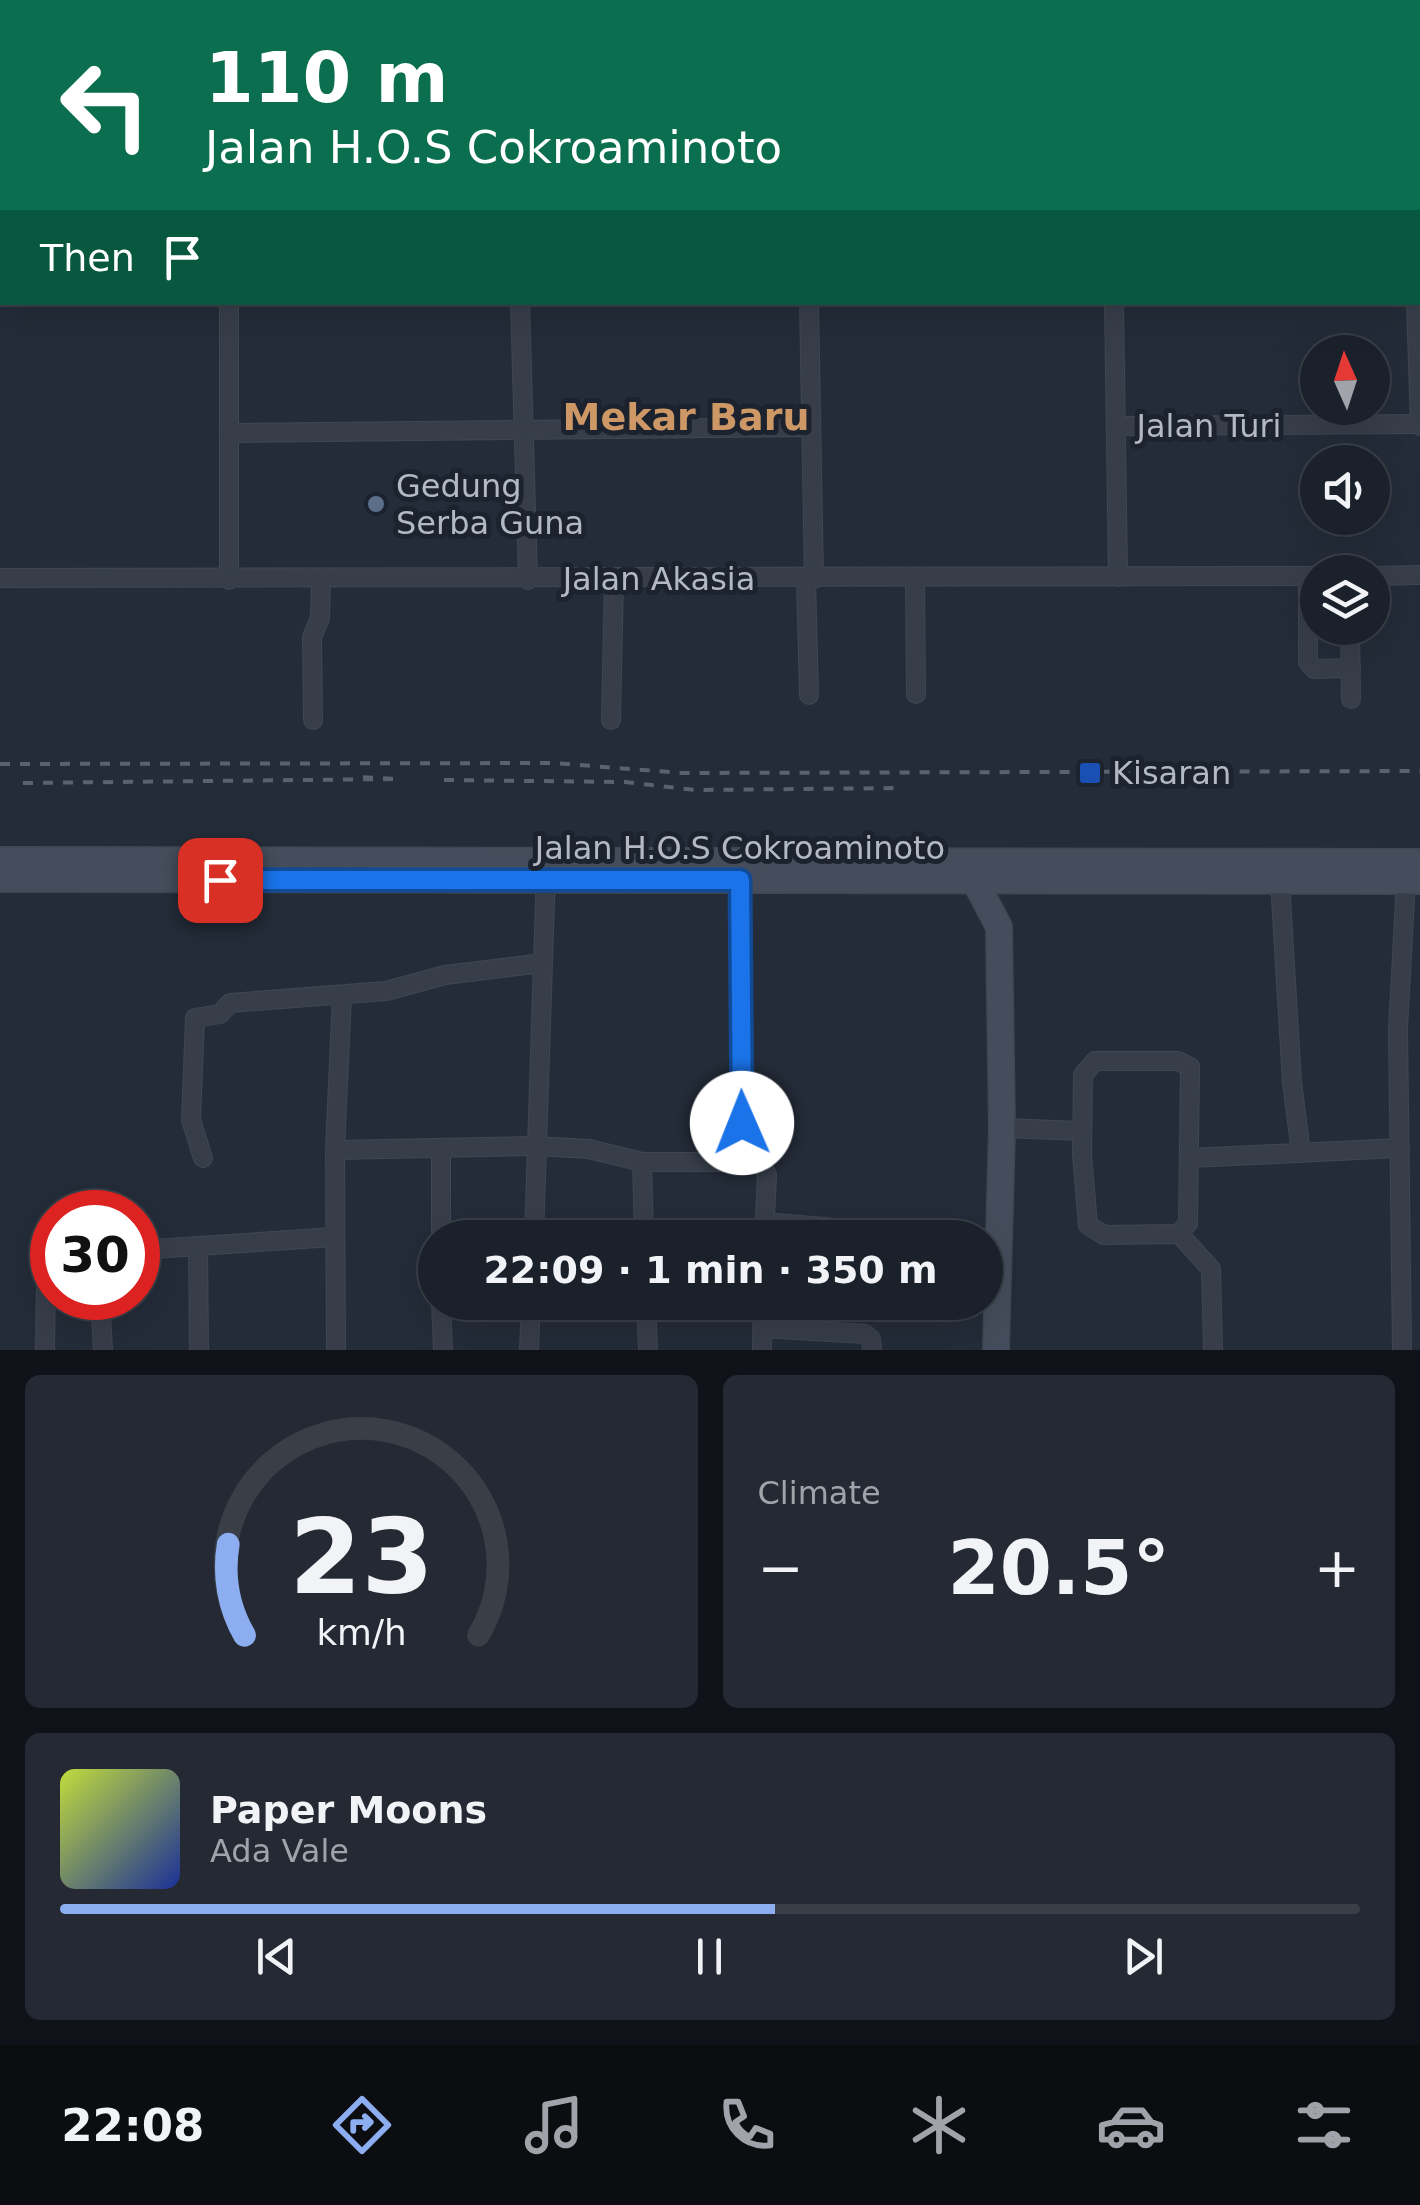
<!DOCTYPE html>
<html lang="en">
<head>
<meta charset="utf-8">
<style>
	:root { --surface:#1b212b; --page:#242933; --text:#f1f3f6; --muted:#a0a3a9; --line:#393e47; --accent:#8caef1 }
	body { margin:0; font-family:"DejaVu Sans",sans-serif; background:var(--page); color:var(--text); height:100vh; display:flex; flex-direction:column; font-size:38px; white-space:nowrap }
	* { box-sizing:border-box; margin:0 }
	p { font-size:32px; color:var(--muted) }
	.icon { flex:none; width:55px; height:55px; fill:none; stroke:currentColor; stroke-width:2; stroke-linecap:round; stroke-linejoin:round }
	.map { position:relative; height:1350px; overflow:hidden }
	.panel { display:flex; flex-direction:column; gap:25px; padding:25px; background:#0f1218; flex:1 }
	.panel>* { flex:none }
	.hud { position:absolute; left:0px; top:0px; width:1420px; height:305px; box-shadow:0 10px 40px #0002,0 0 0 2px var(--line); background:#0b6e4f; color:#fff; overflow:hidden }
	.needle { width:65px; rotate:357deg }
	.tools { position:absolute; left:1300px; top:335px; display:grid; gap:20px }
	.tools a { display:grid; place-items:center; width:90px; height:90px; border-radius:50%; background:var(--surface); box-shadow:0 10px 40px #0002,0 0 0 2px var(--line); font-size:50px }
	.speed { position:absolute; left:30px; top:1190px; display:flex; gap:20px; font-size:50px; font-weight:700; text-align:center }
	.speed>* { display:grid; place-content:center; width:130px; height:130px; border-radius:50%; background:var(--surface); box-shadow:0 10px 40px #0002,0 0 0 2px var(--line); line-height:1 }
	.speed .limit { border:15px solid #d22; background:#fff; color:#111 }
	.pin { position:absolute; display:grid; place-items:center; width:85px; height:85px; color:#fff; margin:-42px; border-radius:20px; box-shadow:0 5px 15px #0006 }
	.me { position:absolute; width:110px; margin:-55px; rotate:359deg; stroke-linejoin:round; filter:drop-shadow(0 0 8px #0008) }
	.turn { display:flex; align-items:center; gap:35px; height:210px; padding:0 40px; font-size:45px }
	.turn .icon { width:130px; height:130px; stroke-width:2.5 }
	.turn b { display:block; font-size:70px; line-height:85px }
	.then { display:flex; align-items:center; height:95px; padding:0 40px; background:#0003; gap:20px; font-size:38px }
	.big { font-size:75px; font-weight:600; line-height:1.1 }
	.panel .tile { flex:1; display:flex; flex-direction:column; justify-content:center; gap:15px; min-width:0; padding:0 35px; border-radius:15px; background:var(--page) }
	.panel .dial { align-items:center; gap:0 }
	.dial svg { height:260px; overflow:visible; fill:none; stroke:var(--line); stroke-width:7; stroke-linecap:round; text-anchor:middle }
	.dial text { fill:var(--text); stroke:none }
	.song { display:flex; align-items:center; gap:30px }
	.cover { width:120px; height:120px; border-radius:15px; background:linear-gradient(135deg,hsl(70 70% 55%),hsl(230 70% 35%)) }
	.played { height:10px; border-radius:5px; background:linear-gradient(90deg,var(--accent) 55%,var(--line) 55%) }
	.keys { display:flex; justify-content:space-around; direction:ltr }
	.heat { display:flex; justify-content:space-between; align-items:center; font-size:55px; direction:ltr }
	.panel .tiles { flex:1; display:grid; gap:25px; grid-template-columns:1fr 1fr }
	.tile:last-child { grid-column:span 2 }
	.trip { position:absolute; left:418px; top:1220px; width:585px; height:100px; border-radius:50px; background:var(--surface); box-shadow:0 10px 40px #0002,0 0 0 2px var(--line); font-weight:600; line-height:100px; text-align:center }
	.dock { display:flex; height:160px; justify-content:space-around; align-items:center; background:#0b0d11; color:var(--muted) }
	.dock .icon { width:70px; height:70px }
	.dock .current { color:var(--accent) }
	.dock b { font-size:45px; color:var(--text) }
	.map>svg:first-child { display:block }
	.lines { fill:none; stroke-linecap:round; stroke-linejoin:round }
	.street-casing { stroke:#404752; stroke-width:20 }
	.secondary-casing { stroke:#404752; stroke-width:28 }
	.street { stroke:#373e4a; stroke-width:18 }
	.secondary { stroke:#454d5c; stroke-width:25 }
	.rail { stroke:#596270; stroke-width:4; stroke-dasharray:10 10; stroke-linecap:butt }
	.route-casing { stroke:#114b97; stroke-width:25 }
	.route { stroke:#1a73e8; stroke-width:18 }
	.service-dot { fill:#5c6f8a; stroke:#1c232e; stroke-width:4 }
	.transit-dot { fill:#1a4fb4; stroke:#1c232e; stroke-width:4 }
	.labels { text-anchor:middle; dominant-baseline:central; stroke-width:10; stroke-linejoin:round; paint-order:stroke }
	.street-label { font-size:32px; fill:#b2b9c5; stroke:#1c232e }
	.poi-label { font-size:32px; fill:#b2b9c5; stroke:#1c232e; text-anchor:start }
	.quarter-label { font-size:38px; font-weight:bold; fill:#cd9866; stroke:#1c232e }
</style>
</head>
<body>
<div class="map">
<svg width="1420" height="1350" viewBox="0 0 1420 1350">
	<rect width="100%" height="100%" fill="#242c39"/>
	<g class="lines">
		<defs>
			<g id="street">
				<path d="M 510,0 L 510,2"/>
				<path d="M 804,0 L 804,2"/>
				<path d="M 219,2 L 220,0"/>
				<path d="M 0,84 L 2,84"/>
				<path d="M 0,269 L 2,269"/>
				<path d="M 1418,270 L 1420,263"/>
				<path d="M 229,302 L 229,580"/>
				<path d="M 520,302 L 528,580"/>
				<path d="M 809,302 L 814,579"/>
				<path d="M 1114,302 L 1118,577"/>
				<path d="M 1416,302 L 1420,426"/>
				<path d="M 1118,426 L 1420,424"/>
				<path d="M 229,433 L 811,427"/>
				<path d="M 1308,576 L 1308,662 L 1314,669 L 1351,668"/>
				<path d="M 1372,576 L 1420,575"/>
				<path d="M 0,578 L 1318,576"/>
				<path d="M 915,578 L 916,694"/>
				<path d="M 806,579 L 809,695"/>
				<path d="M 1350,628 L 1351,699"/>
				<path d="M 313,720 L 312,637 L 320,618 L 321,580"/>
				<path d="M 611,720 L 614,580"/>
				<path d="M 740,881 L 742,1161"/>
				<path d="M 1280,882 L 1292,1082 L 1301,1153"/>
				<path d="M 1095,1061 L 1178,1061 L 1190,1067 L 1188,1223 L 1179,1234 L 1104,1235 L 1088,1225 L 1082,1154 L 1083,1075 Z"/>
				<path d="M 1002,1128 L 1082,1131"/>
				<path d="M 441,1148 L 441,1238"/>
				<path d="M 335,1150 L 536,1146 L 589,1149 L 642,1162 L 760,1162 L 767,1175 L 764,1238"/>
				<path d="M 203,1158 L 191,1120 L 195,1018 L 220,1014 L 230,1003 L 386,991 L 445,975 L 542,963"/>
				<path d="M 1191,1158 L 1400,1148"/>
				<path d="M 642,1162 L 644,1238"/>
				<path d="M 764,1222 L 955,1238"/>
				<path d="M 1179,1234 L 1211,1269 L 1213,1350"/>
				<path d="M 534,1238 L 546,871"/>
				<path d="M 198,1247 L 199,1350"/>
				<path d="M 138,1250 L 334,1237"/>
				<path d="M 100,1298 L 103,1350"/>
				<path d="M 441,1302 L 443,1350"/>
				<path d="M 646,1302 L 648,1350"/>
				<path d="M 762,1328 L 865,1334 L 871,1339 L 872,1350"/>
				<path d="M 45,1350 L 46,1279"/>
				<path d="M 336,1350 L 335,1150 L 342,995"/>
				<path d="M 529,1350 L 531,1302"/>
				<path d="M 762,1350 L 763,1302"/>
				<path d="M 1402,1350 L 1398,1029 L 1406,881"/>
			</g>
			<g id="secondary">
				<path d="M 0,860 L 1420,862"/>
				<path d="M 0,879 L 1420,881"/>
				<path d="M 975,881 L 999,927 L 1002,1128 L 996,1350"/>
			</g>
		</defs>
		<use href="#street" class="street-casing"/>
		<use href="#secondary" class="secondary-casing"/>
		<use href="#street" class="street"/>
		<use href="#secondary" class="secondary"/>
		<g class="rail">
			<path d="M 0,764 L 553,763 L 682,773 L 1420,771"/>
			<path d="M 444,780 L 625,782 L 695,790 L 903,788"/>
			<path d="M 23,783 L 398,779 L 356,777"/>
		</g>
	</g>
	<g class="lines">
		<defs>
			<path id="route" d="M 220,880 L 740,880 L 742,1123"/>
		</defs>
		<use href="#route" class="route-casing"/>
		<use href="#route" class="route"/>
	</g>
	<circle class="service-dot" cx="376" cy="504" r="10"/>
	<rect class="transit-dot" x="1078" y="761" width="24" height="24" rx="5"/>
	<g class="labels">
		<g class="street-label">
			<text x="1209" y="426">Jalan Turi</text>
			<text x="659" y="579">Jalan Akasia</text>
			<text x="740" y="848">Jalan H.O.S Cokroaminoto</text>
		</g>
		<g class="poi-label">
			<text x="396" y="486">Gedung<tspan x="396" dy="37">Serba Guna</tspan></text>
			<text x="1112" y="773">Kisaran</text>
		</g>
		<g class="quarter-label">
			<text x="686" y="417">Mekar Baru</text>
		</g>
	</g>
</svg>
<div class="tools">
<a><svg class="needle" viewBox="-14 -14 28 28"><path d="M0-13l5 13h-10z" fill="#e53935"/><path d="M0 13l5-13h-10z" fill="#a0a3a9"/></svg></a>
<a><svg class="icon" aria-label="sound" viewBox="0 0 24 24"><path d="M4 9h4l5-4v14l-5-4H4zM17 9q2 3 0 6"/></svg></a>
<a><svg class="icon" aria-label="layers" viewBox="0 0 24 24"><path d="M12 4l9 5-9 5-9-5zM3 14l9 5 9-5"/></svg></a>
</div>
<div class="speed"><div class="limit">30</div></div>
<div class="pin" style="left:220px;top:880px;background:#d93025"><svg class="icon" aria-label="arrive" viewBox="0 0 24 24"><path d="M6 21V4h12l-3 4 3 4H6"/></svg></div>
<svg class="me" style="left:742px;top:1123px" viewBox="-20 -20 40 40"><circle r="19" fill="#fff"/><path d="M0-13L10 11 0 6-10 11z" fill="#1a73e8"/></svg>
<div class="trip">22:09 · 1 min · 350 m</div>
<div class="hud">
<div class="turn"><svg class="icon" aria-label="left" viewBox="0 0 24 24"><path d="M17 20v-9H6M10 6l-5 5 5 5"/></svg><div><b>110 m</b>Jalan H.O.S Cokroaminoto</div></div>
<div class="then">Then<svg class="icon" aria-label="arrive" viewBox="0 0 24 24"><path d="M6 21V4h12l-3 4 3 4H6"/></svg></div>
</div>
</div>
<section class="panel">
<div class="tiles">
<div class="tile dial"><svg viewBox="0 0 100 80">
<path d="M14 69A42 42 0 1 1 86 69"/>
<path d="M14 69A42 42 0 0 1 9 41" stroke="#8caef1"/>
<text x="50" y="56" font-size="32" font-weight="700">23</text>
<text x="50" y="72" font-size="11">km/h</text>
</svg></div>
<div class="tile"><p>Climate</p>
<div class="heat"><a>−</a><b class="big">20.5°</b><a>+</a></div>
</div>
<div class="tile">
<div class="song"><i class="cover"></i><div><b>Paper Moons</b><p>Ada Vale</p></div></div>
<div class="played"></div>
<div class="keys"><svg class="icon" aria-label="previous" viewBox="0 0 24 24"><path d="M18 5L8 12l10 7zM5 5v14"/></svg><svg class="icon" aria-label="pause" viewBox="0 0 24 24"><path d="M8 5v14M16 5v14"/></svg><svg class="icon" aria-label="next" viewBox="0 0 24 24"><path d="M6 5l10 7-10 7zM19 5v14"/></svg></div>
</div>
</div>
</section>
<nav class="dock">
<b>22:08</b>
<svg class="icon current" aria-label="directions" viewBox="0 0 24 24"><path d="M12 3l9 9-9 9-9-9zM9 14v-3h6M13 9l2 2-2 2"/></svg>
<svg class="icon" aria-label="music" viewBox="0 0 24 24"><path d="M9 18V5l10-2v13"/><circle cx="6" cy="18" r="3"/><circle cx="16" cy="16" r="3"/></svg>
<svg class="icon" aria-label="phone" viewBox="0 0 24 24"><path d="M5 4h4l2 5-3 2q2 4 5 5l2-3 5 2v4C11 20 4 13 5 4z"/></svg>
<svg class="icon" aria-label="climate" viewBox="0 0 24 24"><path d="M12 3v18M4 7l16 10M4 17L20 7"/></svg>
<svg class="icon" aria-label="car" viewBox="0 0 24 24"><path d="M5 17H2v-5l4-1 3-4h7l3 4 3 1v5h-3M9 17h6M6 11h13"/><circle cx="7" cy="17" r="2"/><circle cx="17" cy="17" r="2"/></svg>
<svg class="icon" aria-label="filters" viewBox="0 0 24 24"><path d="M4 7h16M4 17h16"/><circle cx="9" cy="7" r="2"/><circle cx="15" cy="17" r="2"/></svg>
</nav>
</body>
</html>
